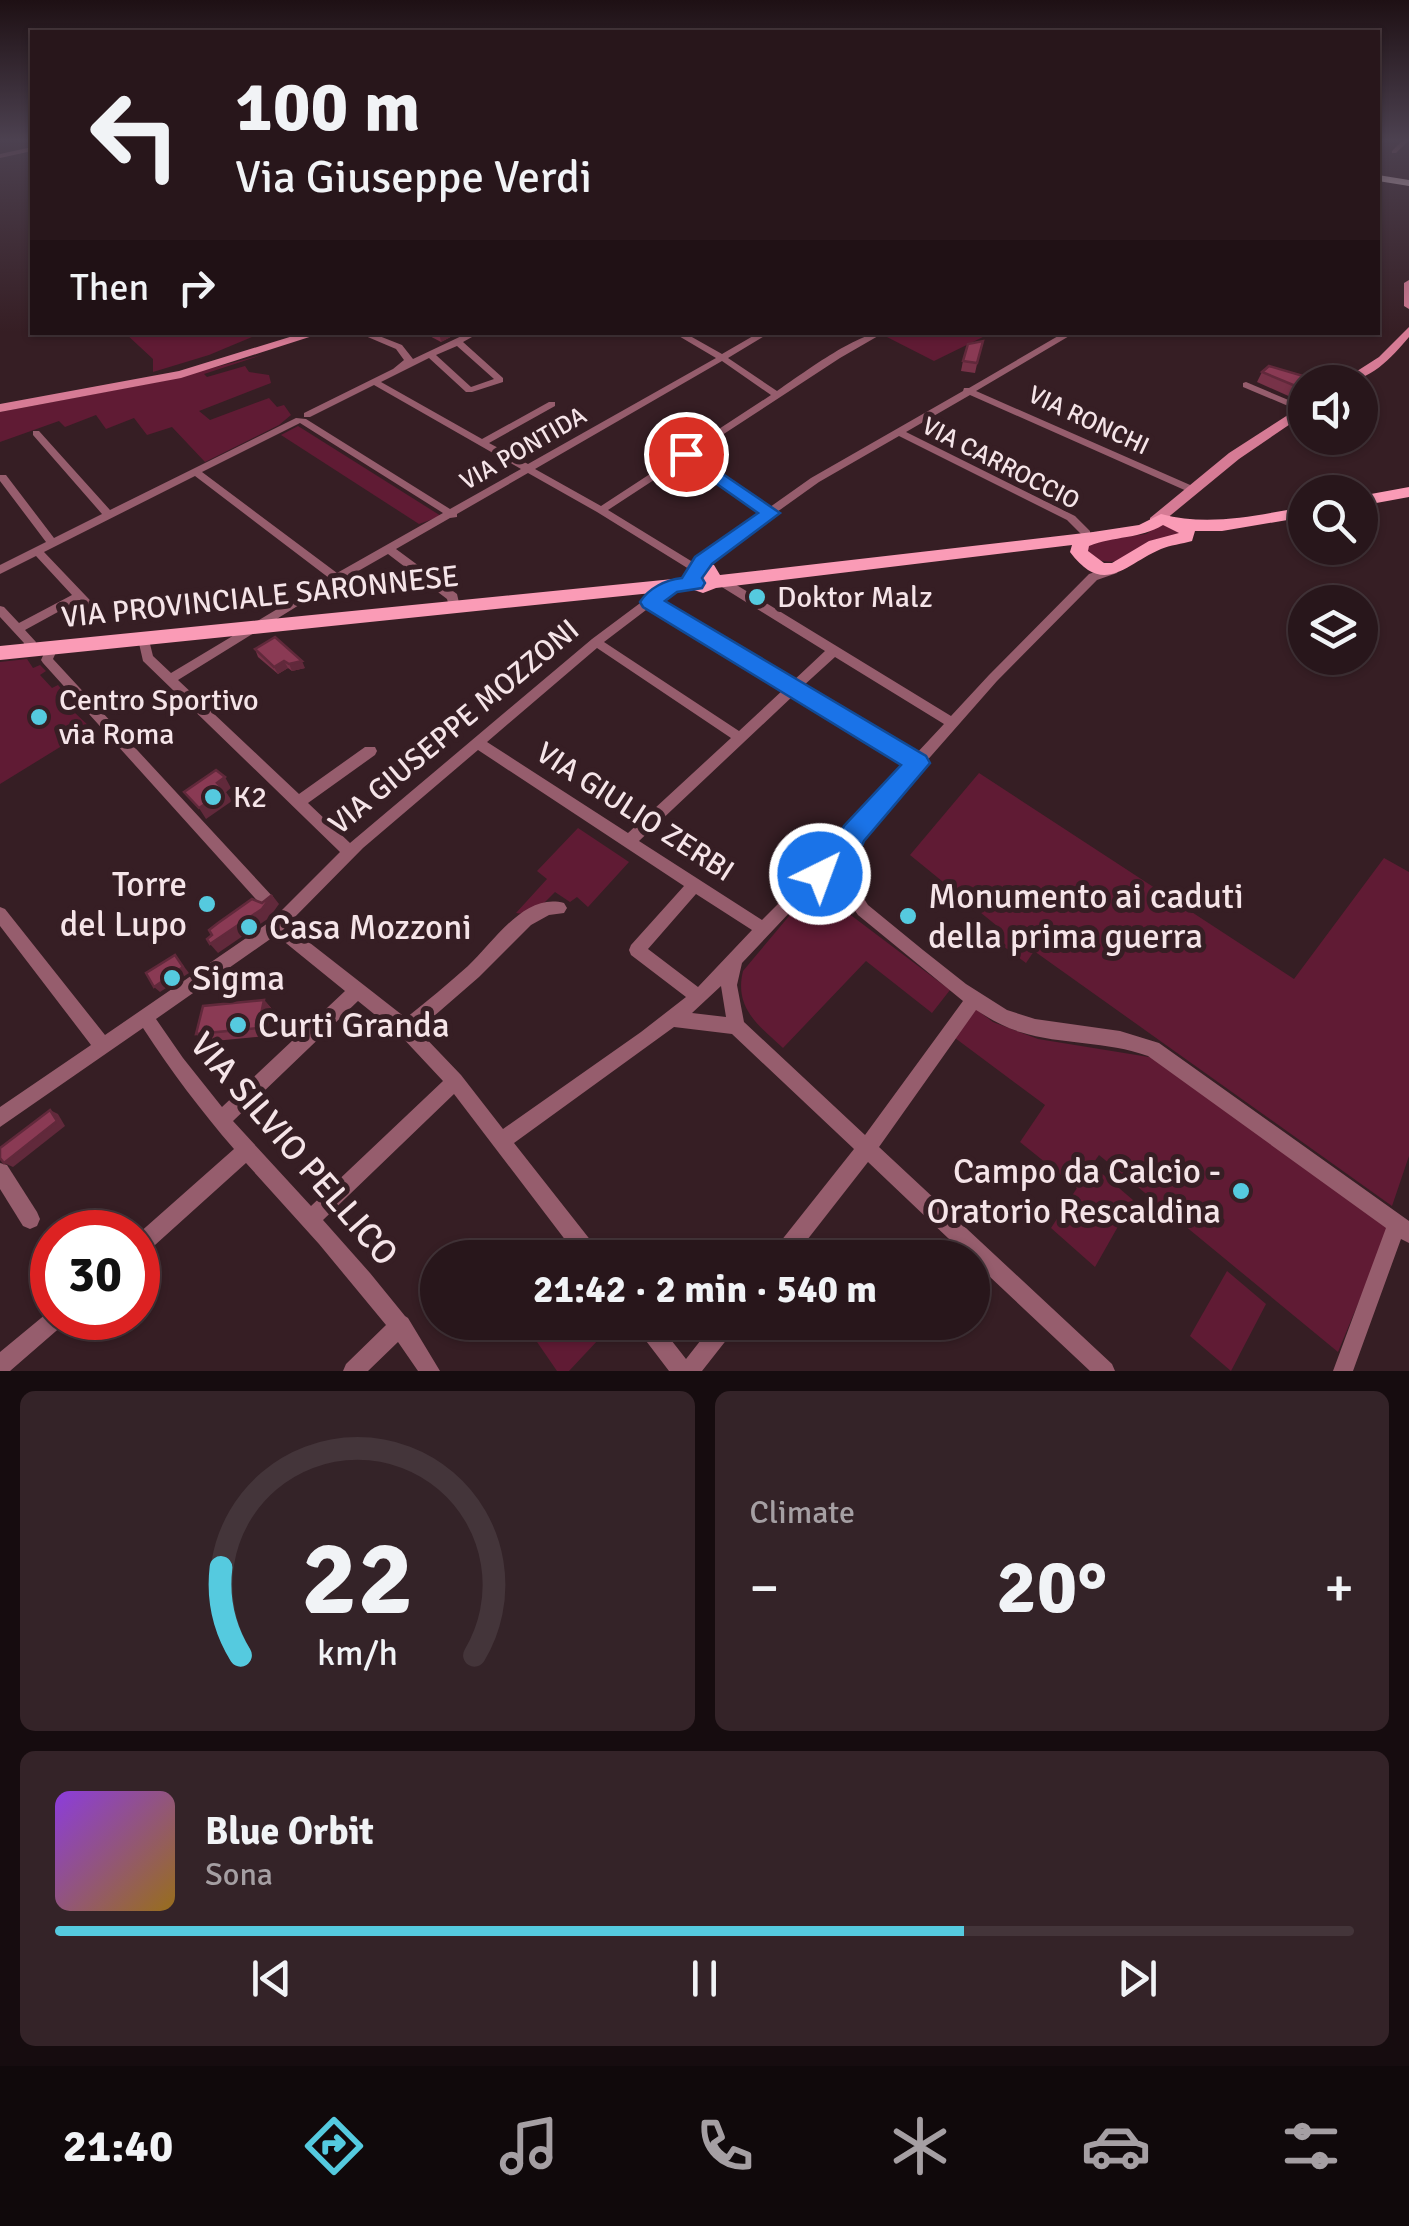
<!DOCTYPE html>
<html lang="en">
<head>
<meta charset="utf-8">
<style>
	:root { --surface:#28161b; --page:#342328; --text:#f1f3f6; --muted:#a59fa3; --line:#44353a; --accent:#55cadf }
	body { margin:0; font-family:Signika,sans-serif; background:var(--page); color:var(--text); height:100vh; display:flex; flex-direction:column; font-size:38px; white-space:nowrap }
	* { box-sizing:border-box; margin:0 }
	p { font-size:32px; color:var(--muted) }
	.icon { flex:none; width:55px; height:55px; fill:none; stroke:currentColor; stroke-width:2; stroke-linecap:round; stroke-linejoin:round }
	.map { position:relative; height:1371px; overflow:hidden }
	.side { display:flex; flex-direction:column; gap:20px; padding:20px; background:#160c0f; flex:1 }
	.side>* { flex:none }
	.guide { position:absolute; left:30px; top:30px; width:1350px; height:305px; border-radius:0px; box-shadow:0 2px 8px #0004,0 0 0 2px var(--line); background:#28161b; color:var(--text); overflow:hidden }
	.fabs { position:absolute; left:1288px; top:365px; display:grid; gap:20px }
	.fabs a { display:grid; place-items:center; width:90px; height:90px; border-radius:50%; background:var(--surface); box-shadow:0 2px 8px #0004,0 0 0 2px var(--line); font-size:50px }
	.speed { position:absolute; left:30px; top:1210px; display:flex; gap:20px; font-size:50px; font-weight:700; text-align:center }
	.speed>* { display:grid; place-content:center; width:130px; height:130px; border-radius:50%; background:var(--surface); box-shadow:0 2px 8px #0004,0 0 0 2px var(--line); line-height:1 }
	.speed .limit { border:15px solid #d22; background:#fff; color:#111 }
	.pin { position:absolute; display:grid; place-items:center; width:85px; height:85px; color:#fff; margin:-42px; border:5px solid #fff; border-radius:50%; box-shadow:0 2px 10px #0007 }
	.me { position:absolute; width:110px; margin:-55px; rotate:42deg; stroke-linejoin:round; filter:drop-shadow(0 0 8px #0008) }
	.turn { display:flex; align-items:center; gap:35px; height:210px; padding:0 40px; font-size:45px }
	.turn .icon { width:130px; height:130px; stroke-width:2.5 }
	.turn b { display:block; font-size:70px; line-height:85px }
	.then { display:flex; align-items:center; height:95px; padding:0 40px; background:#0003; gap:20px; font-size:38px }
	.big { font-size:75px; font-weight:700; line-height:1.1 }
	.side .card { flex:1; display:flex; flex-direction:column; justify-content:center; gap:15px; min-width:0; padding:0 35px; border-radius:15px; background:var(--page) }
	.side .dial { align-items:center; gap:0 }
	.dial svg { height:260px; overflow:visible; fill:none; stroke:var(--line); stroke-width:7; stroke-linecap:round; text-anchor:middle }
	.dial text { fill:var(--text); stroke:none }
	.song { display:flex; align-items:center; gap:30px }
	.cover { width:120px; height:120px; border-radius:15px; background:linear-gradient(135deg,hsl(270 70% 55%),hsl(40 70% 35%)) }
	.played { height:10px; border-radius:5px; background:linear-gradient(90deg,var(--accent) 70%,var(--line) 70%) }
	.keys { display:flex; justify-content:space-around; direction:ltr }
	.heat { display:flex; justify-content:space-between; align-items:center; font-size:55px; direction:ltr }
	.side .tiles { flex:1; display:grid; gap:20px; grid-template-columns:1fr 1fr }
	.card:last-child { grid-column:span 2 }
	.trip { position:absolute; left:420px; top:1240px; width:570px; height:100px; border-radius:50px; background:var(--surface); box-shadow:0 2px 8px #0004,0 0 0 2px var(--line); font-weight:700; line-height:100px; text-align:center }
	.tabs { display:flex; height:160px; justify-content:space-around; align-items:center; background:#10090b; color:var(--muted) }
	.tabs .icon { width:70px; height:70px }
	.tabs .selected { color:var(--accent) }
	.tabs b { font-size:45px; color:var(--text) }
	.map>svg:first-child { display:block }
	.green { fill:#601b34 }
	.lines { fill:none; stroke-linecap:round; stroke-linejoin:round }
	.street { fill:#965d6d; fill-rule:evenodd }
	.secondary { fill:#d67b95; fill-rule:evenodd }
	.primary { fill:#fa9bb6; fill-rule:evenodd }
	.highway { fill:#eed0d7; fill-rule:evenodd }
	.wall { fill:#773248 }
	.shaded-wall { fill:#61293b }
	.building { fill:#8a3a54; stroke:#61293b; stroke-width:2.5 }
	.route { fill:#1a73e8; stroke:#114b97; stroke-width:2.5 }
	.poi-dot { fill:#55cadf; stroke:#361e24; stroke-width:4 }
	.labels { text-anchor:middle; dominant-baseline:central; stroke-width:10; stroke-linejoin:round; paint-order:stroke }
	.far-street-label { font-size:25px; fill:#f5e4e8; stroke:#361e24 }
	.street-label { font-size:30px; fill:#f5e4e8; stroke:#361e24 }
	.poi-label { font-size:30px; fill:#f5e4e8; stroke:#361e24; text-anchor:start }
	.near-poi-label { font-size:35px; fill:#f5e4e8; stroke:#361e24; text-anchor:start }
	.near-street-label { font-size:35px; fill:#f5e4e8; stroke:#361e24 }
</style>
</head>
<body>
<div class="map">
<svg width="1409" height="1371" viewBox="0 0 1409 1371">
	<rect width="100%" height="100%" fill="#361e24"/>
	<g class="green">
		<path d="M 889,332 L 977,332 L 985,336 L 934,361 L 883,335 Z"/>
		<path d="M 247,333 L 252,337 L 209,355 L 153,372 L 153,359 L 125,333 Z"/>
		<path d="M 265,354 L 204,374 L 207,377 L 245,366 L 249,372 L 269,375 L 271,383 L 199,411 L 210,420 L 269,398 L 277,407 L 284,405 L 291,415 L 279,425 L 205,462 L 172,427 L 147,435 L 134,418 L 106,429 L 96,415 L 65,427 L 59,421 L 0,442 L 0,412 L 163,381 Z"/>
		<path d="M 298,426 L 441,516 L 419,524 L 281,435 Z"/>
		<path d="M 1162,524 L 1182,532 C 1151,548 1121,573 1087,556 L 1086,543 L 1146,534 Z"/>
		<path d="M 27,659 L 33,668 L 40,665 L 46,671 L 40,675 L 52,688 L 58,685 L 63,691 L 57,696 L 91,728 L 0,784 L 0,662 Z"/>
		<path d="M 979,773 L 1294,979 L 1384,858 L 1409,872 L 1409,1156 L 1392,1206 L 1034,951 L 1026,963 L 995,940 L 1002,930 L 910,855 Z"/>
		<path d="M 578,828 L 629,862 L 588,907 L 577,897 L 570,902 L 555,892 L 532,915 L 516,913 L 547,879 L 537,871 Z"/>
		<path d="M 813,902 L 844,910 L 950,990 L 932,1013 L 866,961 L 783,1048 C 758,1025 734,1008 743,971 L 795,909 Z"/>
		<path d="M 973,1007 L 993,1022 L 1038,1039 L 1155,1058 L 1389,1229 L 1338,1352 L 1099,1155 L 1092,1165 L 1133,1200 L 1095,1267 L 1051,1228 L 1077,1188 L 1020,1142 L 1045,1105 L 951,1035 Z"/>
		<path d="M 1227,1271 L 1266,1304 L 1231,1371 L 1190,1336 Z"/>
		<path d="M 524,1323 L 524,1322 L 614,1323 L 569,1371 L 557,1371 Z"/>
	</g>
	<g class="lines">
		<g class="street">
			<path d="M 1403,140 L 1409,140 L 1396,153 L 1392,153 L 1392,151 Z"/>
			<path d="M 32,147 L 32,151 L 0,158 L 0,154 Z"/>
			<path d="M 356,332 L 369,332 L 402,345 L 413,359 L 470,332 L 481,332 L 463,342 L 503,378 L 503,382 L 472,392 L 466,392 L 429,358 L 381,382 L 482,439 L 549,402 L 555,402 L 555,406 L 489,443 L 528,464 L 716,358 L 672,332 L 683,332 L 722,354 L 760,332 L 771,332 L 728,358 L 777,391 C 801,375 857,332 885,332 L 840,358 L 693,454 L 770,507 L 811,478 L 963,391 L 964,388 L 969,388 L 1065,332 L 1076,332 L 976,391 L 1197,488 L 1197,492 L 1189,492 L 970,395 L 906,432 L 1075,516 L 1090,531 L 1090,535 L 1082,535 L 1067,520 L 899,436 L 819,482 L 707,562 L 705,572 L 697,574 L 597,512 L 528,473 L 457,514 L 457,517 L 450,518 L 396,549 L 457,594 L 460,607 L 458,610 L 450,610 L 447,599 L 388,554 L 304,602 L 178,680 L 299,794 L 365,747 L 375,747 L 377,751 L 375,755 L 308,803 L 350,843 L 592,639 L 667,583 L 675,583 L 677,586 L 658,602 L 792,682 L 825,651 L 717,584 L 715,581 L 717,578 L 725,578 L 951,716 L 989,675 L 1089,574 L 1113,566 L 1117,567 L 1119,570 L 1117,573 L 1097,580 L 997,681 L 859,838 L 850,859 L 863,874 L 857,888 L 868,905 L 923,950 L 966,984 L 1007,1010 L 1035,1019 L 1120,1031 L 1159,1043 L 1409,1221 L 1409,1243 L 1401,1239 L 1353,1371 L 1333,1371 L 1386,1228 L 1148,1056 C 1107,1041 1062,1045 1020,1032 C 1004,1027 990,1019 976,1010 L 879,1147 L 1112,1364 L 1115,1371 L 1090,1371 L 972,1260 L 972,1258 L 969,1258 L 868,1162 L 793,1258 L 770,1258 L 773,1251 L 854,1149 L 732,1034 L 674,1027 L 514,1143 L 599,1251 L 602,1258 L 579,1258 L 454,1094 L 323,1220 L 370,1273 L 405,1316 L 408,1318 L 440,1371 L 418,1371 L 398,1342 L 368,1371 L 343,1371 L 346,1364 L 386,1325 L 319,1244 L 246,1163 L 145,1254 L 138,1256 L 138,1234 L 234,1149 C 201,1111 171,1071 143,1028 L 0,1127 L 0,1107 L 91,1045 L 0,926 L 0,907 L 5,909 L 105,1035 L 271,921 L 340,852 L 143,661 L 138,639 L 144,635 L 148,636 L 153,656 L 171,673 L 329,578 L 195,476 L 44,552 L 106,617 L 104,620 L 96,620 L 78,601 L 25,630 L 36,642 L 31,654 L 23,654 L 21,651 L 24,643 L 0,617 L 0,606 L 4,607 L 19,623 L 72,595 L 36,556 L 0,574 L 0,565 L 46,542 L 0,481 L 0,475 L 6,475 L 54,538 L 102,514 L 33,435 L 33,431 L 39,431 L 110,510 L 296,418 L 306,419 L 450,509 L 521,469 L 374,385 L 310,417 L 304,417 L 304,413 L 393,369 L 404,360 L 396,349 ZM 457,346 L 494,379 L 471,387 L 436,355 ZM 722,361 L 771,395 L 601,506 L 535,469 ZM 300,423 L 443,513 L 337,573 L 202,472 ZM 686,459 L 763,512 L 698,558 L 696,564 L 608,510 ZM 650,607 L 784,689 L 739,731 L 604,642 ZM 597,648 L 731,738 L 628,833 L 487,742 ZM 835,657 L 944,724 L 915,755 L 802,687 ZM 794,695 L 908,764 L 848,830 L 837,856 L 819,860 L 815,875 L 781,901 L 762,920 L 639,841 ZM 478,750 L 684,886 L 631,945 L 629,950 L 631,955 L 686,997 L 641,1032 L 503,1129 L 461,1075 L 418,1030 L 479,977 L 531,925 L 549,915 L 564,913 L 567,908 L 564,903 C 524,892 493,943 468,966 C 448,984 427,1001 406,1018 L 287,925 L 363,848 ZM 839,868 L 848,876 L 844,883 L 837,883 L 830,877 L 831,870 ZM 821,888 L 834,897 L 845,896 L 858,915 L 963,1001 L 865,1135 L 744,1022 L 737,985 L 742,963 L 791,911 ZM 696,894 L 752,930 L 698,987 L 648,949 ZM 276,935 L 345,991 L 222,1107 L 183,1058 L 156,1019 ZM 721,986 L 726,1017 L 692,1013 ZM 358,1001 L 400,1035 L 443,1081 L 311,1206 L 233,1121 Z"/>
			<path d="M 1246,382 L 1305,407 L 1305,411 L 1300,411 L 1243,387 L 1243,383 Z"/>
			<path d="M 52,644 L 58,648 L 53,659 L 273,897 L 276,902 L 273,907 L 268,909 L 263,907 L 43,663 L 41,660 L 48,645 Z"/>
			<path d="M 0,1163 L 7,1165 L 37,1212 L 40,1219 L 37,1226 L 30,1229 L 23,1226 L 0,1189 Z"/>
			<path d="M 52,1309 L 52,1318 L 66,1318 L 63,1325 L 10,1371 L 0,1371 L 0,1352 Z"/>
			<path d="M 634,1322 L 657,1322 L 686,1359 L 715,1322 L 738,1322 L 735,1329 L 702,1371 L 669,1371 L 637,1329 Z"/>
		</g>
		<g class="secondary">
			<path d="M 1409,280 L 1409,309 L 1404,306 L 1404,283 Z"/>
			<path d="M 1409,327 L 1409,337 C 1391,358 1370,382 1340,382 L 1379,357 Z"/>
			<path d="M 306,332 L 325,332 L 181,378 L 0,412 L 0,404 L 179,371 Z"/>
			<path d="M 1305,404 L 1305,414 L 1239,459 L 1160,524 L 1150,524 L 1150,518 L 1229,453 Z"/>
		</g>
		<g class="primary">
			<path d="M 1409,487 L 1409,497 L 1360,506 L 1360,496 Z"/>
			<path d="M 1305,507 L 1305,517 L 1222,531 L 1195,531 L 1192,541 C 1182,544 1170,545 1161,549 C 1124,565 1104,597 1070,552 L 1072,545 L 716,588 L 703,593 L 691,589 L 0,660 L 0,646 L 683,578 L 689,566 L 702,562 L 714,565 L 720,575 L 1093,532 L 1139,525 L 1161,514 C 1210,527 1256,515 1305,507 ZM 1163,525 L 1179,533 L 1149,541 L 1112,563 L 1104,563 L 1088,551 L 1089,546 C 1114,536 1140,539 1163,525 Z"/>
		</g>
		<path class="highway" d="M 1378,175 L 1409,180 L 1409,186 L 1378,181 Z"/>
	</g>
	<g class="wall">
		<path d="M 422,332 L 460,332 L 441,342 Z"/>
		<path d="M 980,351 L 975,373 L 961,371 L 963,361 Z"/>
		<path d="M 1262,372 L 1307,382 L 1304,388 L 1293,398 L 1257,382 Z"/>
		<path d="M 255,649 L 305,668 L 292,671 L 288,668 L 278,674 L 258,657 Z"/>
		<path d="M 264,1000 L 272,1009 L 266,1036 L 204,1042 L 196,1034 Z"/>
	</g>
	<g class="shaded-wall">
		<path d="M 439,332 L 460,332 L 441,342 Z"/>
		<path d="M 1310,378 L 1307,382 L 1305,382 L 1304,388 L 1293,398 L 1298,387 Z"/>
		<path d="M 284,661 L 288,668 L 278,674 L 274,667 Z"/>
		<path d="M 302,661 L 305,668 L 292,671 L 289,664 Z"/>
		<path d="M 225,777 L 231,788 L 226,792 L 232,801 L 206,819 L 199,808 L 217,783 Z"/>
		<path d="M 272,895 L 279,904 L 269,918 L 218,953 L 210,944 Z"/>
		<path d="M 175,955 L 189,973 L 160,992 L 154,987 Z"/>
		<path d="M 264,1000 L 272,1009 L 266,1036 L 258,1028 Z"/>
		<path d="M 50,1110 L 58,1114 L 65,1126 L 13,1167 L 4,1163 Z"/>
	</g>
	<g class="building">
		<path d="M 983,341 L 977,363 L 963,361 L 968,344 Z"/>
		<path d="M 1269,366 L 1310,378 L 1298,387 L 1262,372 Z"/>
		<path d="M 275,637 L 302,661 L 289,664 L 284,661 L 274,667 L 255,649 Z"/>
		<path d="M 216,770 L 225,777 L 217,783 L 225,791 L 199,808 L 184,792 Z"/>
		<path d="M 272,895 L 262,909 L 210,944 L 207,939 L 212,935 L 209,930 L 218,923 L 252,899 L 262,903 Z"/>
		<path d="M 175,955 L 183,967 L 154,987 L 146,973 Z"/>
		<path d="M 264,1000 L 258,1028 L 196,1034 L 203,1006 Z"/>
		<path d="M 50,1110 L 57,1121 L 4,1163 L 0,1158 L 0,1148 Z"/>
	</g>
	<linearGradient id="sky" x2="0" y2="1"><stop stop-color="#1e1014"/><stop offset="0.42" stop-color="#4c4150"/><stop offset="1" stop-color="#4c4150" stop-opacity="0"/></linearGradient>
	<rect width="1409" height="332" fill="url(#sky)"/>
	<path class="route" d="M 686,449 L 780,513 L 712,564 L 702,578 L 705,583 L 702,588 L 677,592 L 665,601 L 926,756 L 930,763 L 864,841 L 852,869 L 836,873 L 830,883 L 820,886 L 811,883 L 807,874 L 819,854 L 833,850 L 844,826 L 901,765 L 643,607 L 640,602 C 649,588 665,580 682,578 L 695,557 L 758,513 L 680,458 L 677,454 Z"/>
	<g class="poi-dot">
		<circle cx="757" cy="597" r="10"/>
		<circle cx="39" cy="717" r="10"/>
		<circle cx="213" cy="797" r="10"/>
		<circle cx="207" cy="904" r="10"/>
		<circle cx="908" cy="916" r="10"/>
		<circle cx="249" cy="927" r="10"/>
		<circle cx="172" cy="978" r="10"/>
		<circle cx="238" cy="1025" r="10"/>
		<circle cx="1241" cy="1191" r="10"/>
	</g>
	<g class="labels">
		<g class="far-street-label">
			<text transform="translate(1089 420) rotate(25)">VIA RONCHI</text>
			<text transform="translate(523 448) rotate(-30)">VIA PONTIDA</text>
			<text transform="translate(1001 463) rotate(27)">VIA CARROCCIO</text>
		</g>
		<g class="street-label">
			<text transform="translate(260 597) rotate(-6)">VIA PROVINCIALE SARONNESE</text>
			<text transform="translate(454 727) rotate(-40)">VIA GIUSEPPE MOZZONI</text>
			<text transform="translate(635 812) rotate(33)">VIA GIULIO ZERBI</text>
		</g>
		<g class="poi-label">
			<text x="777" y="597">Doktor Malz</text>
			<text x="59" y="700">Centro Sportivo<tspan x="59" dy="34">via Roma</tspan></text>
			<text x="233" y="797">K2</text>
		</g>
		<g class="near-poi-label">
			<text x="187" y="884" text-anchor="end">Torre<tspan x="187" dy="40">del Lupo</tspan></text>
			<text x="928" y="896">Monumento ai caduti<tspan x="928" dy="40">della prima guerra</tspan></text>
			<text x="269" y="927">Casa Mozzoni</text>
			<text x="192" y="978">Sigma</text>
			<text x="258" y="1025">Curti Granda</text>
			<text x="1221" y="1171" text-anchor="end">Campo da Calcio -<tspan x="1221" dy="40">Oratorio Rescaldina</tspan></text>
		</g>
		<g class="near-street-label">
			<text transform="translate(294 1149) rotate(49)">VIA SILVIO PELLICO</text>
		</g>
	</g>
</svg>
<div class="fabs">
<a><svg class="icon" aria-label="sound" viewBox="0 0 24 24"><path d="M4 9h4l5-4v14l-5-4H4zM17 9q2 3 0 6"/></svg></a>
<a><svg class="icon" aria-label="search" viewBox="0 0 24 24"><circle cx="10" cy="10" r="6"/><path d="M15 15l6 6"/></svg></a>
<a><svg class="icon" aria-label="layers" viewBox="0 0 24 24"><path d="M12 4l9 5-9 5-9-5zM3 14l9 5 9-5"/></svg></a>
</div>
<div class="speed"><div class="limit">30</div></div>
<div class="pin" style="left:686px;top:454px;background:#d93025"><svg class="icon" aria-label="arrive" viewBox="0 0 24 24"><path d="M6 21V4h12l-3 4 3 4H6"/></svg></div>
<svg class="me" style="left:820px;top:874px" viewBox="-20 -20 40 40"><circle r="17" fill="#1a73e8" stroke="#fff" stroke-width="3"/><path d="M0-11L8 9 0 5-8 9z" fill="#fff"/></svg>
<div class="trip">21:42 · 2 min · 540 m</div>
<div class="guide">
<div class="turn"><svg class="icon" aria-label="left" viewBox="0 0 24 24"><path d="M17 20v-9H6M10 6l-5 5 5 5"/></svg><div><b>100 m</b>Via Giuseppe Verdi</div></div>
<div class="then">Then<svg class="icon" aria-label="right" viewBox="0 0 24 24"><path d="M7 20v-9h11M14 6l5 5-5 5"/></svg></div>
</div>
</div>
<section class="side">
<div class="tiles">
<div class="card dial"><svg viewBox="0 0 100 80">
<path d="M14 69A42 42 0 1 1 86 69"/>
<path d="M14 69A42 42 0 0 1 8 42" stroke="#55cadf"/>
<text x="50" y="56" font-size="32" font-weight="700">22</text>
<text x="50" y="72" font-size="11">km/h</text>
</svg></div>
<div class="card"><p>Climate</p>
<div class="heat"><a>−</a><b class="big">20°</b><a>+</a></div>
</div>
<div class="card">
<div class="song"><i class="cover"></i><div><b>Blue Orbit</b><p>Sona</p></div></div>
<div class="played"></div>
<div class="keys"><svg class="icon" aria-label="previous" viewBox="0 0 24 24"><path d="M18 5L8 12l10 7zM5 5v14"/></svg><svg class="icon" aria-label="pause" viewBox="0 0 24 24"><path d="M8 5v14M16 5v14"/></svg><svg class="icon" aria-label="next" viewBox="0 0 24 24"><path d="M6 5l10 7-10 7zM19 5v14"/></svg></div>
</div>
</div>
</section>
<nav class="tabs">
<b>21:40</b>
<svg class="icon selected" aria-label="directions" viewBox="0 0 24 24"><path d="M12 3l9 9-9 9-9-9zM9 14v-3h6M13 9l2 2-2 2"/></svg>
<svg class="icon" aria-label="music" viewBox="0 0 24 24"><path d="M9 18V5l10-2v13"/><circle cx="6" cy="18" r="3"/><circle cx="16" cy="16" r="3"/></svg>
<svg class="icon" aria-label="phone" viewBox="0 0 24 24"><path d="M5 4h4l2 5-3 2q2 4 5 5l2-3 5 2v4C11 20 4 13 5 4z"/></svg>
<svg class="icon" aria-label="climate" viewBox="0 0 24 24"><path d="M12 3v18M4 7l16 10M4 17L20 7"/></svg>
<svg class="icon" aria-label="car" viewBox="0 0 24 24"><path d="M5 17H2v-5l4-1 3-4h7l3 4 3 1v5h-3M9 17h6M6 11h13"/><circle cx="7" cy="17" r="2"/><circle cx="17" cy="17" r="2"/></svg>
<svg class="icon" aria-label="filters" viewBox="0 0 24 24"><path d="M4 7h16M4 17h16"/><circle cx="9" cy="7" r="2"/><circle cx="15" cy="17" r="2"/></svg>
</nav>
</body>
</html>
